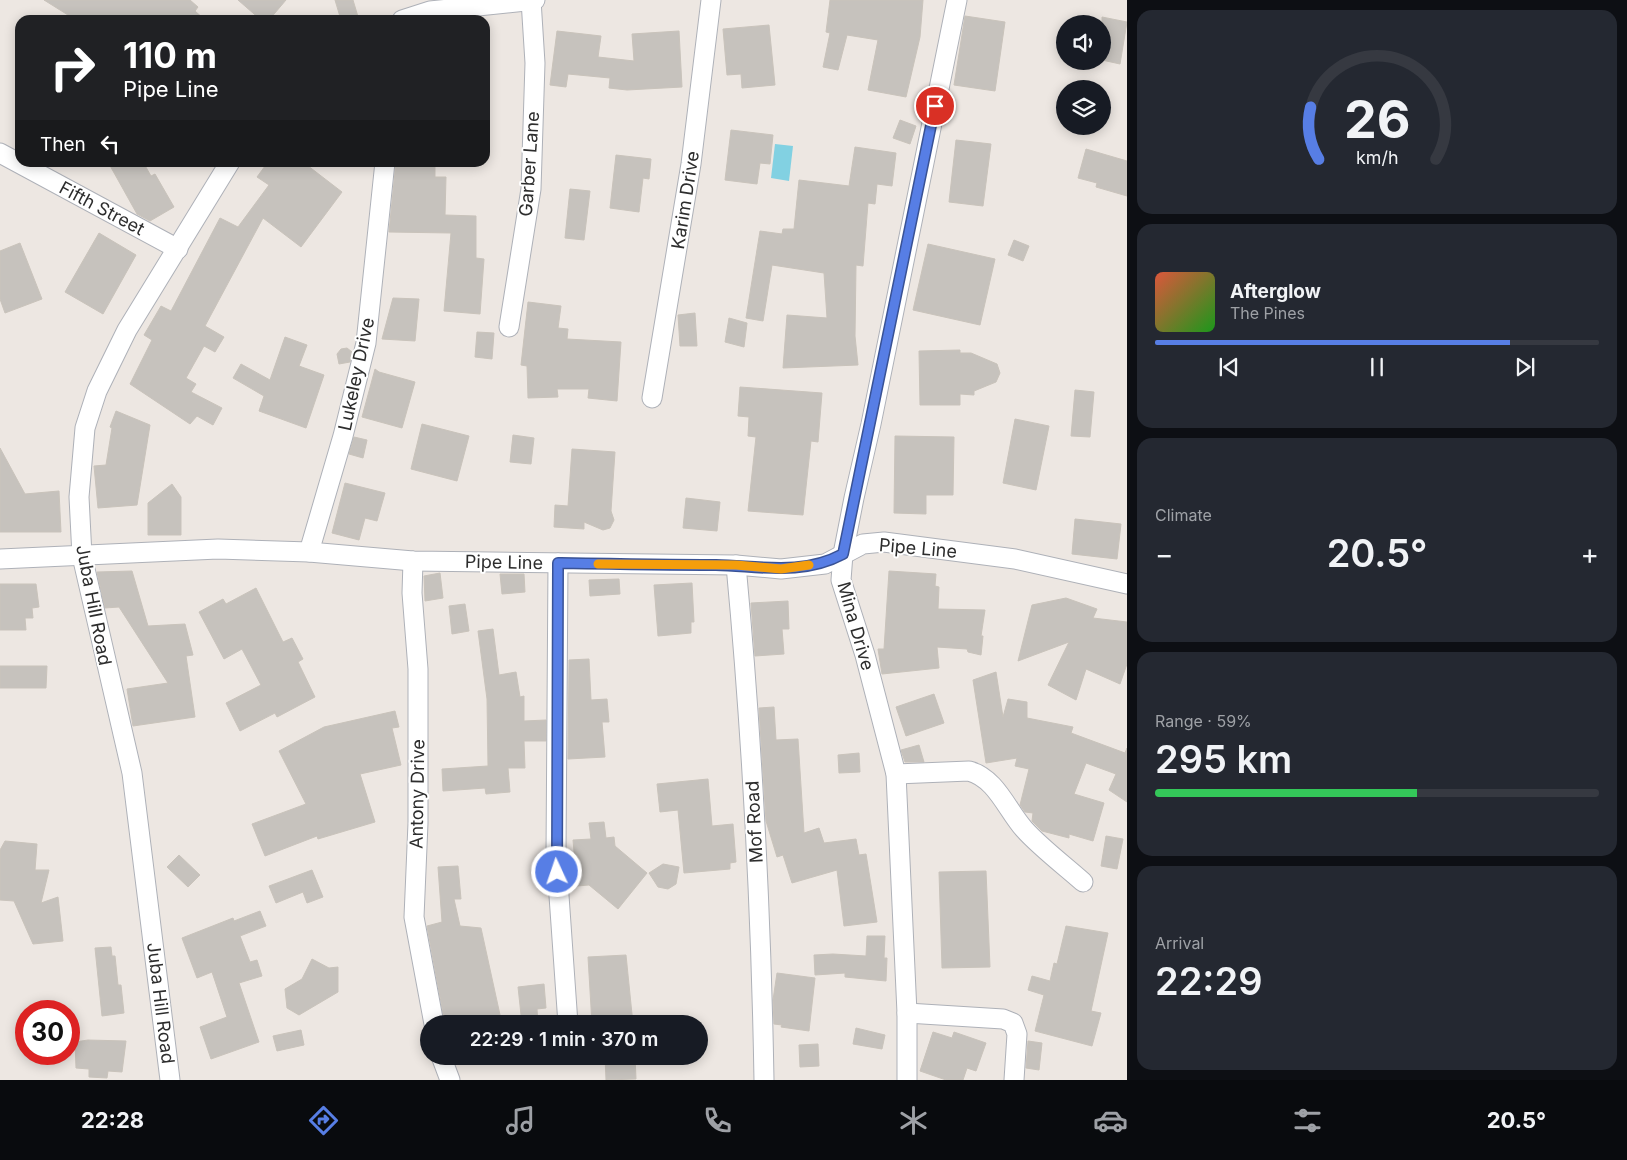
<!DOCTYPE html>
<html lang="en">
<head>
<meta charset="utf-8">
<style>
	:root { --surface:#171b24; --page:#242831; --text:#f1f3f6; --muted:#9ea1a6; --line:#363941; --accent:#577ee5 }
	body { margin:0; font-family:Inter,sans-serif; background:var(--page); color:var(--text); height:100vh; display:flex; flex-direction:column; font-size:19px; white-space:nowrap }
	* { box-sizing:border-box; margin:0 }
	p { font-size:16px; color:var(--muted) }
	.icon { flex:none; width:28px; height:28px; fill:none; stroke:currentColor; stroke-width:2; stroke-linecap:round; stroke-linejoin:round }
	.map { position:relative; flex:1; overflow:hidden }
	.side { display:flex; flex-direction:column; gap:10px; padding:10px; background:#0d0f14; width:500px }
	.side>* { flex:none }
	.banner { position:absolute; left:15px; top:15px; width:475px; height:152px; border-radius:15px; box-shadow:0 2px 12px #0003; background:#202124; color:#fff; overflow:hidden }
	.buttons { position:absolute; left:1056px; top:15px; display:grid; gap:10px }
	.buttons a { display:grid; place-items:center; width:55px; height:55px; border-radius:50%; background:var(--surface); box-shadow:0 2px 12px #0003; font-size:25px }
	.speed { position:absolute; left:15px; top:1000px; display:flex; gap:10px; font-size:25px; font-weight:700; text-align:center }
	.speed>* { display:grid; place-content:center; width:65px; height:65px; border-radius:50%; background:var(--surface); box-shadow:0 2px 12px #0003; line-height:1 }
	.speed .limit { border:8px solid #d22; background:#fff; color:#111 }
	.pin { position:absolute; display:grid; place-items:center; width:42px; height:42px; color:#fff; margin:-21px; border:2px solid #fff; border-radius:50%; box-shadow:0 1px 5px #0007 }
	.me { position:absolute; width:55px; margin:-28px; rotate:357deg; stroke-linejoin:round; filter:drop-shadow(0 0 4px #0008) }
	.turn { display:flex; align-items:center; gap:18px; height:105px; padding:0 25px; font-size:22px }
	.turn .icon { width:65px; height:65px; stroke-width:2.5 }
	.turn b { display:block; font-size:35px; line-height:42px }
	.then { display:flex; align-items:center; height:48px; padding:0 25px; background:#0003; gap:10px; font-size:19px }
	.big { font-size:38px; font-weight:600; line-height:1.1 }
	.side .widget { flex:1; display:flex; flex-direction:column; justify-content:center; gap:8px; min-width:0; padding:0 18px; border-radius:15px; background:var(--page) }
	.side .dial { align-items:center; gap:0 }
	.dial svg { height:130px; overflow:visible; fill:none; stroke:var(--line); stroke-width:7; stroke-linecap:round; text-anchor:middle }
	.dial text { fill:var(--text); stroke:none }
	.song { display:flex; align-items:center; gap:15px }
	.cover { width:60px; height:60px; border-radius:8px; background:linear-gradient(135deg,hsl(10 70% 55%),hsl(120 70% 35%)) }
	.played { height:5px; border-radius:2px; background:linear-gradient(90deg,var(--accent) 80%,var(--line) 80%) }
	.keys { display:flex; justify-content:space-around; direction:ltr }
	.heat { display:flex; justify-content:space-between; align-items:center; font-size:28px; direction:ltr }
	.charge { height:8px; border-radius:4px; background:linear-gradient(90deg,#34c759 59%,var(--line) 0) }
	.trip { position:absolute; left:420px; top:1015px; width:288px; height:50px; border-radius:25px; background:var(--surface); box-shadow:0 2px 12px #0003; font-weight:600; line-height:50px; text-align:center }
	.dock { display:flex; height:80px; justify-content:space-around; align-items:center; background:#090b0e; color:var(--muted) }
	.dock .icon { width:35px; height:35px }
	.dock .current { color:var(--accent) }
	.dock b { font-size:22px; color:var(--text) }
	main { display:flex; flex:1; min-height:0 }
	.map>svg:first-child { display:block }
	.water { fill:#82d1e2 }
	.building { fill:#c6c2bd; stroke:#c9c3bb }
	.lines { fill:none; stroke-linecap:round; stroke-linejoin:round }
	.minor-casing { stroke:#aeb1b8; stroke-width:21 }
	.minor { stroke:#fff; stroke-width:19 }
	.route-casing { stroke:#395295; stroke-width:12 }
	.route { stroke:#577ee5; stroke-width:9 }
	.slow { stroke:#f59e0b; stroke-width:9 }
	.labels { text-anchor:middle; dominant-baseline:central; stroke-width:4; stroke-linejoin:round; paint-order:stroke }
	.street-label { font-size:18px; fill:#2d2d2d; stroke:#fff }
</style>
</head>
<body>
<main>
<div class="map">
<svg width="1127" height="1080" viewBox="0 0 1127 1080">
	<rect width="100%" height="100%" fill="#ede7e2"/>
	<path class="water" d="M 775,144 L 793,146 L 789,181 L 771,178 Z"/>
	<g class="building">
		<path d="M 44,0 L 190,0 L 198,7 L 195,11 L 205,20 L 76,20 Z"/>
		<path d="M 238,0 L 286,0 L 269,20 L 261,20 Z"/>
		<path d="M 335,0 L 353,0 L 359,20 L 341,20 Z"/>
		<path d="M 830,0 L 923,0 L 920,37 L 906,97 L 868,90 L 878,40 L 847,35 L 838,70 L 823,67 L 830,33 L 826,32 Z"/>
		<path d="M 965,16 L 1005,22 L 995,91 L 954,85 Z"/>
		<path d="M 1102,17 L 1127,22 L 1120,64 L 1102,60 Z"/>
		<path d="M 769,25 L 775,85 L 742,88 L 741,74 L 727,75 L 723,29 Z"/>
		<path d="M 557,31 L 601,36 L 598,57 L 634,61 L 632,34 L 679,31 L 682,87 L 627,90 L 609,88 L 610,78 L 568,74 L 566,87 L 550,85 Z"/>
		<path d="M 900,120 L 916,126 L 910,144 L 893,138 Z"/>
		<path d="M 731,130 L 773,135 L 770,164 L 760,163 L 757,184 L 725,180 Z"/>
		<path d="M 956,140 L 991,144 L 983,206 L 949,202 Z"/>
		<path d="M 855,147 L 896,153 L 892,186 L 877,184 L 875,204 L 868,203 L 863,266 L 856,265 L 855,336 L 858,365 L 783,368 L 787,315 L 827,318 L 824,273 L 772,265 L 763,321 L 746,318 L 760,231 L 782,234 L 783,229 L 794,229 L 799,180 L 849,186 Z"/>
		<path d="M 1086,149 L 1127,161 L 1127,196 L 1096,187 L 1097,183 L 1078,178 Z"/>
		<path d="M 616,155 L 651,159 L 649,179 L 643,178 L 639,212 L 610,208 Z"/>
		<path d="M 108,162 L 143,162 L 151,176 L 155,174 L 174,207 L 150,221 L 137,214 Z"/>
		<path d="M 268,162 L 303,162 L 342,192 L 301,247 L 263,218 L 205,326 L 224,337 L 215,352 L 204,346 L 186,378 L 196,384 L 191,392 L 222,408 L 213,425 L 197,416 L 190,424 L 130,384 L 152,340 L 144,335 L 161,306 L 171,311 L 220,218 L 238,227 L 269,185 L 257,177 Z"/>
		<path d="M 396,162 L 435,162 L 435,177 L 446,177 L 445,215 L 476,216 L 476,258 L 484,259 L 480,314 L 444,311 L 451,233 L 389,232 Z"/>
		<path d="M 570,189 L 590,191 L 584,240 L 565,238 Z"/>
		<path d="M 99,233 L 136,255 L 103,314 L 65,292 Z"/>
		<path d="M 1014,240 L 1029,246 L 1023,261 L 1008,255 Z"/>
		<path d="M 20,243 L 42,299 L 5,313 L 0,299 L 0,251 Z"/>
		<path d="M 928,244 L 995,259 L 980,325 L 913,310 Z"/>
		<path d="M 393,298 L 419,299 L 415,341 L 382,339 Z"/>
		<path d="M 528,302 L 561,306 L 558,328 L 568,329 L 567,339 L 621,342 L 617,401 L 588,398 L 589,389 L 557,389 L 558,397 L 528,398 L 527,366 L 521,365 Z"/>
		<path d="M 695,313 L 697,346 L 680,346 L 678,315 Z"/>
		<path d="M 729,318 L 747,323 L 744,347 L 725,342 Z"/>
		<path d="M 477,332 L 494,333 L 492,359 L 475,357 Z"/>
		<path d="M 285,337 L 307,345 L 299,366 L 324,375 L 306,428 L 259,411 L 264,396 L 233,378 L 241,364 L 270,380 Z"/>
		<path d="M 347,348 L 352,352 L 350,362 L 339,364 L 337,354 L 341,349 Z"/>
		<path d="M 960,350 L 960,353 L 971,353 L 997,364 L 1000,373 L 996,382 L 974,391 L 974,395 L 960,394 L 960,405 L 920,405 L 919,351 Z"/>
		<path d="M 375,369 L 379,372 L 415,382 L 402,428 L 362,417 Z"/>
		<path d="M 740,387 L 822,393 L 818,442 L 811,441 L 803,515 L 748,511 L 756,437 L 748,436 L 749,417 L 738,416 Z"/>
		<path d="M 1075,390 L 1094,392 L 1090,437 L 1071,436 Z"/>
		<path d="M 116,411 L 150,425 L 137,505 L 98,508 L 94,466 L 106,465 L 112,428 L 110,427 Z"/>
		<path d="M 1015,419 L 1049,426 L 1036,490 L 1003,483 Z"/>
		<path d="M 422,424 L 469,436 L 457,481 L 411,469 Z"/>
		<path d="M 513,435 L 534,438 L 531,464 L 510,462 Z"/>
		<path d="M 895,436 L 954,437 L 953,495 L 926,495 L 926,514 L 894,513 Z"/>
		<path d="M 354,437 L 367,440 L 363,458 L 349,454 Z"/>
		<path d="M 0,448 L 25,494 L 59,491 L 61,532 L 0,532 Z"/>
		<path d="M 572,449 L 615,452 L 611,511 L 614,520 L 610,528 L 603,530 L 584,522 L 584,529 L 554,527 L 555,505 L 568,506 Z"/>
		<path d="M 345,483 L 385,493 L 377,521 L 365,518 L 359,540 L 332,533 Z"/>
		<path d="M 172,484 L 181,497 L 181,535 L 148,535 L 148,503 Z"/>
		<path d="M 686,498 L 720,502 L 717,531 L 683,528 Z"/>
		<path d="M 1075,519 L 1121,524 L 1117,559 L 1072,554 Z"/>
		<path d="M 132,571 L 148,626 L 185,624 L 193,655 L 186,656 L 195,717 L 133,726 L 127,689 L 168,683 L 119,607 L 105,608 L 97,572 Z"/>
		<path d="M 889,571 L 936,574 L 935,586 L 939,587 L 938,609 L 985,610 L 981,636 L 983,636 L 981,655 L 968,652 L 967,649 L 937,647 L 939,668 L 882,674 L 878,649 L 884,649 Z"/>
		<path d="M 440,573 L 443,598 L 425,601 L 424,576 Z"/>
		<path d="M 500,574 L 524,574 L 525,592 L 502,594 Z"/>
		<path d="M 619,579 L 620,594 L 590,596 L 589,580 Z"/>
		<path d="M 692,583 L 694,622 L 691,622 L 691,633 L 658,636 L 654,585 Z"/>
		<path d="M 0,584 L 36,584 L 39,607 L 32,608 L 33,618 L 25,618 L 26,630 L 0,630 Z"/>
		<path d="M 256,588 L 283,642 L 292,638 L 303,659 L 298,662 L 315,697 L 277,717 L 275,713 L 240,731 L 226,703 L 261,685 L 242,649 L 224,659 L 199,612 L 223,599 L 226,604 Z"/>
		<path d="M 1066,598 L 1097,609 L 1093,618 L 1127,622 L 1127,664 L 1120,684 L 1086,669 L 1076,700 L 1048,685 L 1069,642 L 1018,661 L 1032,605 Z"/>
		<path d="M 788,601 L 789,629 L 782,629 L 784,654 L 755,656 L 751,603 Z"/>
		<path d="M 465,604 L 469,631 L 452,634 L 449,606 Z"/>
		<path d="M 493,629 L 499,675 L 516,672 L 520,697 L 524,696 L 524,721 L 546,720 L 546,741 L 524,741 L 525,768 L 508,768 L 510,792 L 486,794 L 485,788 L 443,791 L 442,769 L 488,766 L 487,699 L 478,631 Z"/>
		<path d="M 589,659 L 591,700 L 607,699 L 609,722 L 602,722 L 605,757 L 568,759 L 569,660 Z"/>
		<path d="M 0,666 L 47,666 L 46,688 L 0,688 Z"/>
		<path d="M 996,672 L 1003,717 L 1008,699 L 1027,702 L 1027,718 L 1073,727 L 1071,733 L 1125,753 L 1127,748 L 1127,802 L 1109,790 L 1116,774 L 1086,763 L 1074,794 L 1104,803 L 1093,841 L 1069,834 L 1069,838 L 1042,831 L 1032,821 L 1033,813 L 1025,812 L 1020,805 L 1029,769 L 1015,766 L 1017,758 L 986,763 L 973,680 Z"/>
		<path d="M 934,694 L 944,723 L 906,736 L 896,707 Z"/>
		<path d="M 774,707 L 776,740 L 798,739 L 804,833 L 819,828 L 824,843 L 856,839 L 859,855 L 866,854 L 877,922 L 844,926 L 837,870 L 792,883 L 783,855 L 777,857 L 766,821 L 759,708 Z"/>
		<path d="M 395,711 L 399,727 L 392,728 L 401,765 L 360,774 L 375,822 L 318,839 L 317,836 L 265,856 L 252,824 L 306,804 L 279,751 L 324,727 Z"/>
		<path d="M 919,745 L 924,762 L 905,762 L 901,750 Z"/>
		<path d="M 859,753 L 860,772 L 839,773 L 838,755 Z"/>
		<path d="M 708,779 L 712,826 L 733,824 L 736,862 L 730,863 L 730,869 L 684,873 L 678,810 L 660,812 L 657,784 Z"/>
		<path d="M 604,822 L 606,838 L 614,837 L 615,846 L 647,873 L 618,909 L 589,885 L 577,886 L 573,840 L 591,839 L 589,823 Z"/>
		<path d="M 1106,836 L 1123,839 L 1117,869 L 1101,866 Z"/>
		<path d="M 5,841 L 37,844 L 35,870 L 49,870 L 41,903 L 58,897 L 63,941 L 33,944 L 14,901 L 0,900 L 0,850 Z"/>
		<path d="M 179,855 L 200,875 L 188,887 L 167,867 Z"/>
		<path d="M 663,864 L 679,867 L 676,884 L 668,889 L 658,887 L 649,873 Z"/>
		<path d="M 458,866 L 461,899 L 454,899 L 460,926 L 481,928 L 502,1024 L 445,1024 L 427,926 L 442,922 L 438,867 Z"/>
		<path d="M 312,870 L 323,897 L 307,903 L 303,892 L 276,903 L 269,886 Z"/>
		<path d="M 986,871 L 990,967 L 942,968 L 939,872 Z"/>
		<path d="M 260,911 L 266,926 L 240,936 L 250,962 L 257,960 L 262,976 L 239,983 L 259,1042 L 211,1059 L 200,1027 L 227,1017 L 212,972 L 197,978 L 182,938 L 233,918 L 234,921 Z"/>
		<path d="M 1066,926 L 1108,933 L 1091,1011 L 1101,1013 L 1092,1046 L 1035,1031 L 1044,995 L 1028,990 L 1032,976 L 1050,981 L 1054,963 L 1057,964 Z"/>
		<path d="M 867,936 L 885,936 L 884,958 L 887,958 L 886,981 L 845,977 L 845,973 L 815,975 L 814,955 L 833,954 L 866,956 Z"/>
		<path d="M 111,947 L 112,956 L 115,956 L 118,985 L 121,985 L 124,1013 L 102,1016 L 95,948 Z"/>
		<path d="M 626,955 L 633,1024 L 592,1024 L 588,957 Z"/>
		<path d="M 312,959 L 329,968 L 338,967 L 338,992 L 299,1015 L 287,1008 L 285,989 L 302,979 Z"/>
		<path d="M 777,973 L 815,978 L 809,1031 L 781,1027 L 782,1025 L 774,1024 L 773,1000 Z"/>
		<path d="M 544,984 L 546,1008 L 537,1009 L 538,1024 L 522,1024 L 518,987 Z"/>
		<path d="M 856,1028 L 885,1035 L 882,1049 L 853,1044 Z"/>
		<path d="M 301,1030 L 304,1045 L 277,1051 L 273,1036 Z"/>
		<path d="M 933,1032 L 952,1038 L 954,1032 L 986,1043 L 976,1071 L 967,1068 L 963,1080 L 946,1080 L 920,1071 Z"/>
		<path d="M 88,1040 L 126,1041 L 122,1072 L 108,1071 L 107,1078 L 89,1077 L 89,1069 L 76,1068 L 75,1042 Z"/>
		<path d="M 1028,1041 L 1042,1043 L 1039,1070 L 1026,1068 Z"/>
		<path d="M 818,1044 L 819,1066 L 800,1067 L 799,1045 Z"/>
		<path d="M 605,1056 L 635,1056 L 636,1079 L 606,1080 Z"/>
	</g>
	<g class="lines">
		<defs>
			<g id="minor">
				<path d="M 402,20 L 430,11 L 535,0"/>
				<path d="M 0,153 L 178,249"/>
				<path d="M 509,327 L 531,189 L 535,63 L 531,0"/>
				<path d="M 652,398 L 691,164 L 711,0"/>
				<path d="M 309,552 L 343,436 L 366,343 L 385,162"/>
				<path d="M 0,559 L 218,549 L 309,552 L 413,561 L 736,565 L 781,569 L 825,564 L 863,544 L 884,542 L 1015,559 L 1127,584"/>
				<path d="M 413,561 L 412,593 L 418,669 L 418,823 L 414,917 L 434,1024"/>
				<path d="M 558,563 L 556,853 L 568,1024"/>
				<path d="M 736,565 C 752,736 761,909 764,1080"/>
				<path d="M 896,774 L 969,771 C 996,778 1007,810 1024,829 C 1041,848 1064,865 1083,882"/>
				<path d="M 907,1013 L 1003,1019 L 1013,1023 L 1017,1034 L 1014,1080"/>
				<path d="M 441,1056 L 450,1080"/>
				<path d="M 170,1080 L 132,773 L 82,556 L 79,497 L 85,428 L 97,391 L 127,330 L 230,162"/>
				<path d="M 907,1080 L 907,1013 L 896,774 L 865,655 L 841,580 L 843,554 L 854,498 L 871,424 L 957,0"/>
			</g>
		</defs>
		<use href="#minor" class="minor-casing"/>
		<use href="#minor" class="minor"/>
	</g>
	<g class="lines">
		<defs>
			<path id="route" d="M 557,872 L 558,563 C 611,564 663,565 716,565 C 760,566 802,576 843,554 L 935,106"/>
		</defs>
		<use href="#route" class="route-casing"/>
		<use href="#route" class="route"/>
		<path class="slow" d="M 598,564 L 736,565 L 781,569 L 809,565"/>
	</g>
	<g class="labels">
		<g class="street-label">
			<text transform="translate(529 164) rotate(-86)">Garber Lane</text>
			<text transform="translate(685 200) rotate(-81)">Karim Drive</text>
			<text transform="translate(102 208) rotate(28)">Fifth Street</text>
			<text transform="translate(356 374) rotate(-78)">Lukeley Drive</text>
			<text transform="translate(918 548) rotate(5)">Pipe Line</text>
			<text transform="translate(504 562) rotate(1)">Pipe Line</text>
			<text transform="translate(94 605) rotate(79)">Juba Hill Road</text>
			<text transform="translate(856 626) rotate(74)">Mina Drive</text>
			<text transform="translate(417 794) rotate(-89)">Antony Drive</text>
			<text transform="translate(754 822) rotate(-93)">Mof Road</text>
			<text transform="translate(161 1003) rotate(83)">Juba Hill Road</text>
		</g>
	</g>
</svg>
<div class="buttons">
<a><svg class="icon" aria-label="sound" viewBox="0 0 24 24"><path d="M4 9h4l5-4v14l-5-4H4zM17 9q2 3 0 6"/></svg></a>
<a><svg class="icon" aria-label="layers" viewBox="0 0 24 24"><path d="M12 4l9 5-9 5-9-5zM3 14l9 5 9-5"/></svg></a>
</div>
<div class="speed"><div class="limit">30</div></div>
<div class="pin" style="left:935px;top:106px;background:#d93025"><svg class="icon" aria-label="arrive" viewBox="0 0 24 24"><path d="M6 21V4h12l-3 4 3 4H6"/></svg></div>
<svg class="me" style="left:557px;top:872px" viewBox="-20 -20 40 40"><circle r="17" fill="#577ee5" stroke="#fff" stroke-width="3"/><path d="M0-11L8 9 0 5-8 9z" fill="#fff"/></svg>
<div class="trip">22:29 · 1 min · 370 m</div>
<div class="banner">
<div class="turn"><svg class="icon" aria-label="right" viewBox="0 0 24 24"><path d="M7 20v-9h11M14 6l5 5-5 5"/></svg><div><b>110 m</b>Pipe Line</div></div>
<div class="then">Then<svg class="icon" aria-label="left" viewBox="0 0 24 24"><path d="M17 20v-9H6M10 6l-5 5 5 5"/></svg></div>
</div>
</div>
<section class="side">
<div class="widget dial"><svg viewBox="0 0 100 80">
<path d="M14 69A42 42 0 1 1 86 69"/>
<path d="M14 69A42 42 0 0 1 9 37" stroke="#577ee5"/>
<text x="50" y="56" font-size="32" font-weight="700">26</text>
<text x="50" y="72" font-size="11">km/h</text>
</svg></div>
<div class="widget">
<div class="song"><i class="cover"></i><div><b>Afterglow</b><p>The Pines</p></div></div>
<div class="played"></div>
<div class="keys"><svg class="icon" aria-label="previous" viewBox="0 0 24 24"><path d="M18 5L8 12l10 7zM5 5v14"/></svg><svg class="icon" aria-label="pause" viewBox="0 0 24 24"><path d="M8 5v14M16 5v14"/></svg><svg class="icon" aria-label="next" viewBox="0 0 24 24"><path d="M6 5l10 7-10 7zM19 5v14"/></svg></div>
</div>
<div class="widget"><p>Climate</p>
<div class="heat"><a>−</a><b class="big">20.5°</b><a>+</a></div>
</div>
<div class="widget"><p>Range · 59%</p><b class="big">295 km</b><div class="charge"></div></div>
<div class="widget"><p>Arrival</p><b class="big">22:29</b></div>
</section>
</main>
<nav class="dock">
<b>22:28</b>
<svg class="icon current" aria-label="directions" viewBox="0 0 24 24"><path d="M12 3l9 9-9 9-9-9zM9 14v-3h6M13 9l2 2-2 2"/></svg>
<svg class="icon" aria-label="music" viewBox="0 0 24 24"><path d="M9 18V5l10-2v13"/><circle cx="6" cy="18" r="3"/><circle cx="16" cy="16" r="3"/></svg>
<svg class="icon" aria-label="phone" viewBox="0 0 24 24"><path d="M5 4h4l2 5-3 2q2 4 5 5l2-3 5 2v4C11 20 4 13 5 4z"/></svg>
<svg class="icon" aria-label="climate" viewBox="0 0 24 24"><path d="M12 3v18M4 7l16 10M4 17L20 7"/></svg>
<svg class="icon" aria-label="car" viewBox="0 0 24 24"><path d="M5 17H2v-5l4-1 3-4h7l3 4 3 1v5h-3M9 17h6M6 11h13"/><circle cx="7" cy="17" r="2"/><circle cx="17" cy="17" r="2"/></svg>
<svg class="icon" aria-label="filters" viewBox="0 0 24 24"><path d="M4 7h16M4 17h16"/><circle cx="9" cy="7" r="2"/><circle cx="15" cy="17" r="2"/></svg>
<b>20.5°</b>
</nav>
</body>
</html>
